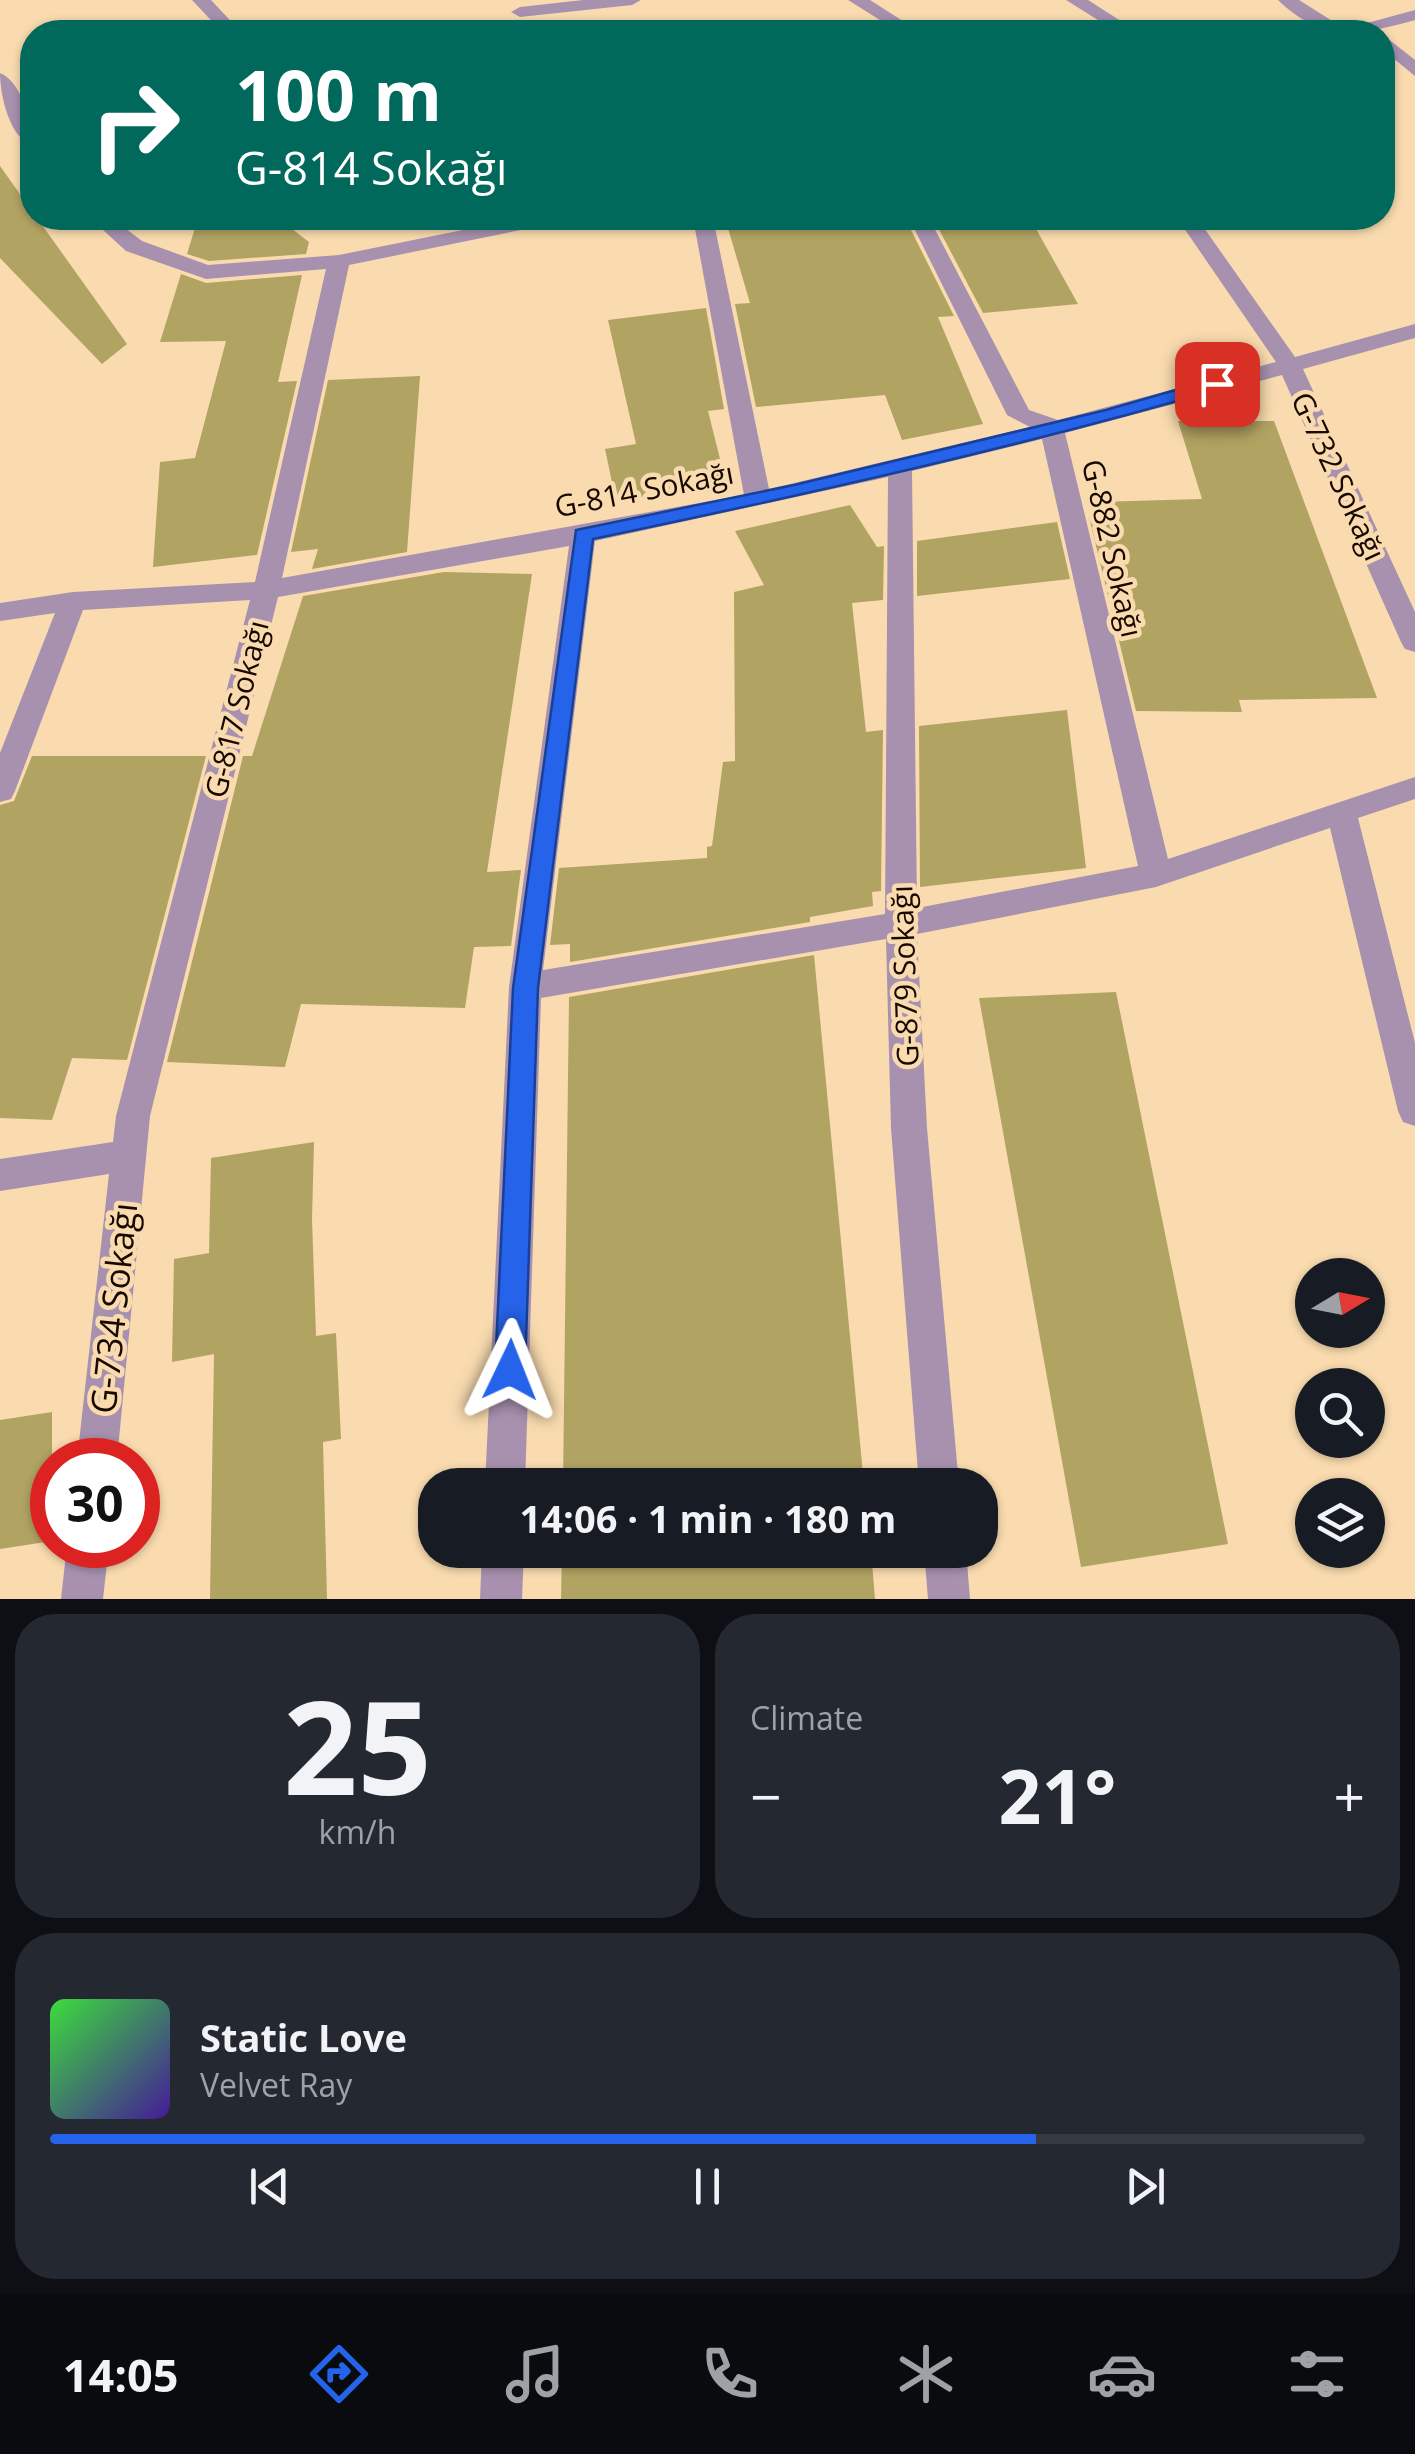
<!DOCTYPE html>
<html lang="en">
<head>
<meta charset="utf-8">
<style>
	:root { --surface:#171b24; --page:#242831; --text:#f1f3f6; --muted:#9ea1a6; --line:#363941; --accent:#2563eb }
	body { margin:0; font-family:"Open Sans",sans-serif; background:var(--page); color:var(--text); height:100vh; display:flex; flex-direction:column; font-size:38px; white-space:nowrap }
	* { box-sizing:border-box; margin:0 }
	p { font-size:32px; color:var(--muted) }
	.icon { flex:none; width:55px; height:55px; fill:none; stroke:currentColor; stroke-width:2; stroke-linecap:round; stroke-linejoin:round }
	.map { position:relative; height:1599px; overflow:hidden }
	.details { display:flex; flex-direction:column; gap:15px; padding:15px; background:#0d0f14; flex:1 }
	.details>* { flex:none }
	.guide { position:absolute; left:20px; top:20px; width:1375px; height:210px; border-radius:40px; box-shadow:0 2px 8px #0004; background:#00695c; color:#fff; overflow:hidden }
	.needle { width:65px; rotate:80deg }
	.tools { position:absolute; left:1295px; top:1258px; display:grid; gap:20px }
	.tools a { display:grid; place-items:center; width:90px; height:90px; border-radius:50%; background:var(--surface); box-shadow:0 2px 8px #0004; font-size:50px }
	.speed { position:absolute; left:30px; top:1438px; display:flex; gap:20px; font-size:50px; font-weight:700; text-align:center }
	.speed>* { display:grid; place-content:center; width:130px; height:130px; border-radius:50%; background:var(--surface); box-shadow:0 2px 8px #0004; line-height:1 }
	.speed .limit { border:15px solid #d22; background:#fff; color:#111 }
	.pin { position:absolute; display:grid; place-items:center; width:85px; height:85px; color:#fff; margin:-42px; border-radius:20px; box-shadow:0 5px 15px #0006 }
	.me { position:absolute; width:110px; margin:-55px; rotate:2deg; stroke-linejoin:round; filter:drop-shadow(0 0 8px #0008) }
	.turn { display:flex; align-items:center; gap:35px; height:210px; padding:0 50px; font-size:45px }
	.turn .icon { width:130px; height:130px; stroke-width:2.5 }
	.turn b { display:block; font-size:70px; line-height:85px }
	.big { font-size:75px; font-weight:700; line-height:1.1 }
	.details .tile { flex:1; display:flex; flex-direction:column; justify-content:center; gap:15px; min-width:0; padding:0 35px; border-radius:40px; background:var(--page) }
	.details .dial { align-items:center; gap:0 }
	.dial b { font-size:130px; line-height:1 }
	.song { display:flex; align-items:center; gap:30px }
	.cover { width:120px; height:120px; border-radius:15px; background:linear-gradient(135deg,hsl(120 70% 55%),hsl(260 70% 35%)) }
	.played { height:10px; border-radius:5px; background:linear-gradient(90deg,var(--accent) 75%,var(--line) 75%) }
	.keys { display:flex; justify-content:space-around; direction:ltr }
	.heat { display:flex; justify-content:space-between; align-items:center; font-size:55px; direction:ltr }
	.details .tiles { flex:1; display:grid; gap:15px; grid-template-columns:1fr 1fr }
	.tile:last-child { grid-column:span 2 }
	.trip { position:absolute; left:418px; top:1468px; width:580px; height:100px; border-radius:40px; background:var(--surface); box-shadow:0 2px 8px #0004; font-weight:700; line-height:100px; text-align:center }
	.dock { display:flex; height:160px; justify-content:space-around; align-items:center; background:#090b0e; color:var(--muted) }
	.dock .icon { width:70px; height:70px }
	.dock .selected { color:var(--accent) }
	.dock b { font-size:45px; color:var(--text) }
	.map>svg:first-child { display:block }
	.building { fill:#b1a362 }
	.lines { fill:none; stroke-linecap:round; stroke-linejoin:round }
	.minor { fill:#a791af; fill-rule:evenodd }
	.route { fill:#2563eb; stroke:#184099; stroke-width:2.5 }
	.labels { text-anchor:middle; dominant-baseline:central; stroke-width:9; stroke-linejoin:round; paint-order:stroke }
	.street-label { font-size:30px; fill:#170900; stroke:#f9dbaf }
	.near-street-label { font-size:35px; fill:#170900; stroke:#f9dbaf }
</style>
</head>
<body>
<div class="map">
<svg width="1415" height="1599" viewBox="0 0 1415 1599">
	<rect width="100%" height="100%" fill="#f9dbaf"/>
	<g class="building">
		<path d="M 0,166 L 32,211 L 32,218 L 37,218 L 127,344 L 102,364 L 0,258 Z"/>
		<path d="M 198,218 L 278,218 L 309,242 L 306,254 L 209,261 L 187,254 Z"/>
		<path d="M 725,218 L 905,218 L 954,316 L 938,317 L 983,424 L 902,440 L 885,395 L 756,407 L 735,304 L 750,303 Z"/>
		<path d="M 933,218 L 1030,218 L 1078,304 L 983,313 Z"/>
		<path d="M 181,274 L 206,283 L 302,275 L 278,382 L 297,381 L 257,555 L 153,567 L 160,462 L 195,458 L 226,341 L 160,342 Z"/>
		<path d="M 706,308 L 724,409 L 708,411 L 726,483 L 616,501 L 605,449 L 636,444 L 608,320 Z"/>
		<path d="M 420,376 L 407,552 L 312,569 L 318,549 L 291,552 L 328,380 Z"/>
		<path d="M 1178,421 L 1274,421 L 1377,698 L 1239,700 L 1242,712 L 1136,711 L 1089,517 L 1099,516 L 1096,502 L 1202,499 Z"/>
		<path d="M 850,505 L 877,547 L 884,546 L 883,600 L 852,603 L 866,732 L 883,730 L 881,891 L 872,892 L 873,906 L 810,917 L 810,922 L 570,962 L 570,944 L 550,945 L 559,868 L 707,858 L 707,847 L 712,846 L 723,762 L 735,761 L 734,592 L 764,585 L 735,531 Z"/>
		<path d="M 1057,522 L 1070,579 L 917,596 L 917,541 Z"/>
		<path d="M 444,572 L 532,574 L 487,872 L 521,870 L 511,946 L 474,947 L 465,1008 L 301,1004 L 285,1067 L 167,1062 L 243,756 L 252,756 L 303,596 Z"/>
		<path d="M 1067,710 L 1086,868 L 920,887 L 919,726 Z"/>
		<path d="M 32,756 L 206,756 L 127,1060 L 72,1058 L 52,1120 L 0,1118 L 0,805 L 14,801 Z"/>
		<path d="M 814,955 L 864,1485 L 563,1485 L 569,997 Z"/>
		<path d="M 1116,992 L 1228,1544 L 1081,1567 L 979,998 Z"/>
		<path d="M 314,1142 L 312,1219 L 316,1336 L 336,1333 L 341,1439 L 323,1442 L 327,1599 L 210,1599 L 214,1354 L 172,1362 L 174,1259 L 209,1253 L 211,1158 Z"/>
		<path d="M 52,1412 L 52,1541 L 0,1549 L 0,1420 Z"/>
		<path d="M 562,1550 L 871,1550 L 875,1599 L 561,1599 Z"/>
	</g>
	<g class="lines">
		<g class="minor">
			<path d="M 192,0 L 211,0 L 241,32 L 222,32 Z"/>
			<path d="M 583,0 L 641,0 L 632,5 L 520,17 L 511,12 L 520,7 Z"/>
			<path d="M 848,0 L 870,0 L 920,32 L 899,32 Z"/>
			<path d="M 1066,0 L 1088,0 L 1138,32 L 1117,32 Z"/>
			<path d="M 1278,0 L 1299,0 L 1345,29 L 1415,10 L 1415,20 C 1361,35 1322,43 1278,0 Z"/>
			<path d="M 1382,34 L 1415,60 L 1415,76 L 1382,49 Z"/>
			<path d="M 0,73 C 22,82 32,123 32,145 C 9,138 0,94 0,73 Z"/>
			<path d="M 90,218 L 112,218 L 142,241 L 208,265 L 339,255 L 522,218 L 560,218 L 550,224 L 349,265 L 282,578 L 744,495 L 693,218 L 713,218 L 769,489 L 1030,427 L 1007,415 L 909,218 L 929,218 L 1029,410 L 1058,420 L 1276,362 L 1177,218 L 1197,218 L 1295,357 L 1415,324 L 1415,338 L 1303,369 L 1415,612 L 1415,652 L 1405,649 L 1401,642 L 1282,375 L 1065,433 L 1168,859 L 1415,777 L 1415,799 L 1358,818 L 1415,1043 L 1415,1126 L 1403,1122 L 1398,1111 L 1330,828 L 1156,887 L 917,934 L 927,1128 L 959,1485 L 919,1485 L 891,1128 L 886,939 L 541,998 L 525,1485 L 485,1485 L 509,987 L 569,546 L 278,597 L 150,1116 L 117,1460 L 77,1460 L 109,1174 L 0,1191 L 0,1159 L 113,1142 L 116,1116 L 250,600 L 83,610 L 15,791 L 11,799 L 0,802 L 0,753 L 55,613 L 0,621 L 0,603 L 73,592 L 255,582 L 326,269 L 206,279 L 126,251 ZM 1042,439 L 1138,866 L 917,908 L 912,471 ZM 888,477 L 885,914 L 543,970 L 595,541 Z"/>
			<path d="M 67,1545 L 109,1545 L 103,1599 L 61,1599 Z"/>
			<path d="M 482,1550 L 524,1550 L 522,1599 L 480,1599 Z"/>
			<path d="M 924,1550 L 966,1550 L 970,1599 L 928,1599 Z"/>
		</g>
	</g>
	<path class="route" d="M 1217,378 L 1226,384 L 1223,388 C 1016,448 804,495 593,539 L 538,988 L 525,1370 L 520,1380 L 510,1385 L 500,1380 L 495,1370 L 513,988 L 576,530 L 794,485 L 1106,410 Z"/>
	<g class="labels">
		<g class="street-label">
			<text transform="translate(1339 476) rotate(65)">G-732 Sokağı</text>
			<text transform="translate(644 489) rotate(-11)">G-814 Sokağı</text>
			<text transform="translate(1113 548) rotate(77)">G-882 Sokağı</text>
			<text transform="translate(236 709) rotate(-76)">G-817 Sokağı</text>
			<text transform="translate(904 976) rotate(-92)">G-879 Sokağı</text>
		</g>
		<g class="near-street-label">
			<text transform="translate(113 1308) rotate(-84)">G-734 Sokağı</text>
		</g>
	</g>
</svg>
<div class="tools">
<a><svg class="needle" viewBox="-14 -14 28 28"><path d="M0-13l5 13h-10z" fill="#e53935"/><path d="M0 13l5-13h-10z" fill="#9ea1a6"/></svg></a>
<a><svg class="icon" aria-label="search" viewBox="0 0 24 24"><circle cx="10" cy="10" r="6"/><path d="M15 15l6 6"/></svg></a>
<a><svg class="icon" aria-label="layers" viewBox="0 0 24 24"><path d="M12 4l9 5-9 5-9-5zM3 14l9 5 9-5"/></svg></a>
</div>
<div class="speed"><div class="limit">30</div></div>
<div class="pin" style="left:1217px;top:384px;background:#d93025"><svg class="icon" aria-label="arrive" viewBox="0 0 24 24"><path d="M6 21V4h12l-3 4 3 4H6"/></svg></div>
<svg class="me" style="left:510px;top:1370px" viewBox="-20 -20 40 40"><path d="M0-17L14 15 0 8-14 15z" fill="#2563eb" stroke="#fff" stroke-width="4"/></svg>
<div class="trip">14:06 · 1 min · 180 m</div>
<div class="guide">
<div class="turn"><svg class="icon" aria-label="right" viewBox="0 0 24 24"><path d="M7 20v-9h11M14 6l5 5-5 5"/></svg><div><b>100 m</b>G-814 Sokağı</div></div>
</div>
</div>
<section class="details">
<div class="tiles">
<div class="tile dial"><b>25</b><p>km/h</p></div>
<div class="tile"><p>Climate</p>
<div class="heat"><a>−</a><b class="big">21°</b><a>+</a></div>
</div>
<div class="tile">
<div class="song"><i class="cover"></i><div><b>Static Love</b><p>Velvet Ray</p></div></div>
<div class="played"></div>
<div class="keys"><svg class="icon" aria-label="previous" viewBox="0 0 24 24"><path d="M18 5L8 12l10 7zM5 5v14"/></svg><svg class="icon" aria-label="pause" viewBox="0 0 24 24"><path d="M8 5v14M16 5v14"/></svg><svg class="icon" aria-label="next" viewBox="0 0 24 24"><path d="M6 5l10 7-10 7zM19 5v14"/></svg></div>
</div>
</div>
</section>
<nav class="dock">
<b>14:05</b>
<svg class="icon selected" aria-label="directions" viewBox="0 0 24 24"><path d="M12 3l9 9-9 9-9-9zM9 14v-3h6M13 9l2 2-2 2"/></svg>
<svg class="icon" aria-label="music" viewBox="0 0 24 24"><path d="M9 18V5l10-2v13"/><circle cx="6" cy="18" r="3"/><circle cx="16" cy="16" r="3"/></svg>
<svg class="icon" aria-label="phone" viewBox="0 0 24 24"><path d="M5 4h4l2 5-3 2q2 4 5 5l2-3 5 2v4C11 20 4 13 5 4z"/></svg>
<svg class="icon" aria-label="climate" viewBox="0 0 24 24"><path d="M12 3v18M4 7l16 10M4 17L20 7"/></svg>
<svg class="icon" aria-label="car" viewBox="0 0 24 24"><path d="M5 17H2v-5l4-1 3-4h7l3 4 3 1v5h-3M9 17h6M6 11h13"/><circle cx="7" cy="17" r="2"/><circle cx="17" cy="17" r="2"/></svg>
<svg class="icon" aria-label="filters" viewBox="0 0 24 24"><path d="M4 7h16M4 17h16"/><circle cx="9" cy="7" r="2"/><circle cx="15" cy="17" r="2"/></svg>
</nav>
</body>
</html>
